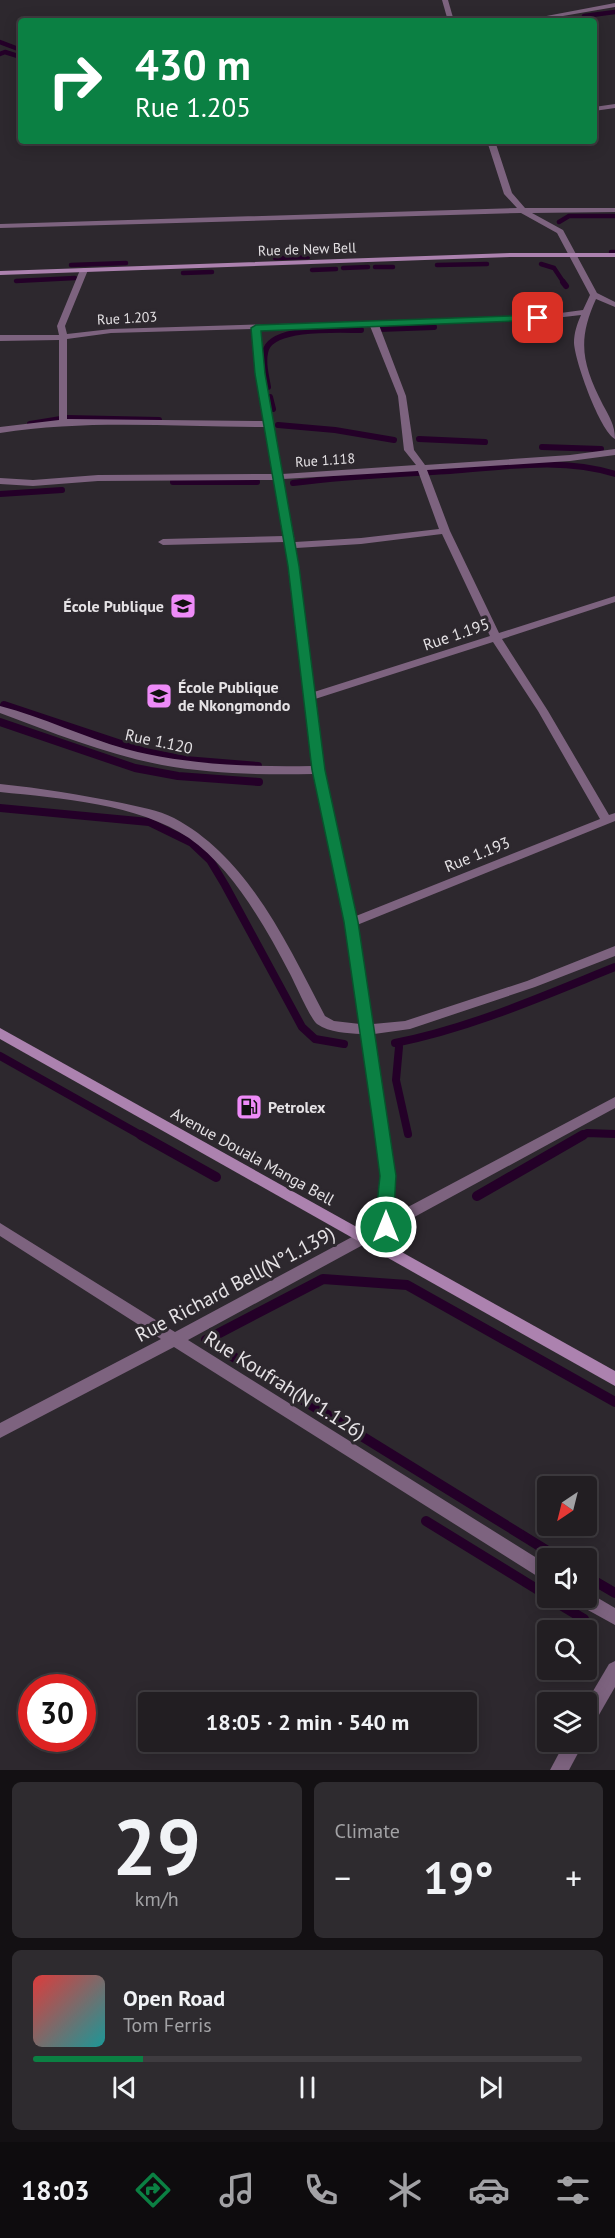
<!DOCTYPE html>
<html lang="en">
<head>
<meta charset="utf-8">
<style>
	:root { --surface:#221e22; --page:#2e2b2f; --text:#f1f3f6; --muted:#a2a2a5; --line:#3f3c40; --accent:#0b8043 }
	body { margin:0; font-family:"PT Sans",sans-serif; background:var(--page); color:var(--text); height:100vh; display:flex; flex-direction:column; font-size:22px; white-space:nowrap }
	* { box-sizing:border-box; margin:0 }
	p { font-size:20px; color:var(--muted) }
	.icon { flex:none; width:33px; height:33px; fill:none; stroke:currentColor; stroke-width:2; stroke-linecap:round; stroke-linejoin:round }
	.map { position:relative; height:1770px; overflow:hidden }
	.details { display:flex; flex-direction:column; gap:12px; padding:12px; background:#131013; flex:1 }
	.details>* { flex:none }
	.hud { position:absolute; left:18px; top:18px; width:579px; height:126px; border-radius:6px; box-shadow:0 3px 15px #0003,0 0 0 2px var(--line); background:#0b8043; color:#fff; overflow:hidden }
	.needle { width:39px; rotate:215deg }
	.buttons { position:absolute; left:537px; top:1476px; display:grid; gap:12px }
	.buttons a { display:grid; place-items:center; width:60px; height:60px; border-radius:6px; background:var(--surface); box-shadow:0 3px 15px #0003,0 0 0 2px var(--line); font-size:30px }
	.speed { position:absolute; left:18px; top:1674px; display:flex; gap:12px; font-size:30px; font-weight:700; text-align:center }
	.speed>* { display:grid; place-content:center; width:78px; height:78px; border-radius:50%; background:var(--surface); box-shadow:0 3px 15px #0003,0 0 0 2px var(--line); line-height:1 }
	.speed .limit { border:9px solid #d22; background:#fff; color:#111 }
	.pin { position:absolute; display:grid; place-items:center; width:51px; height:51px; color:#fff; margin:-26px; border-radius:12px; box-shadow:0 3px 9px #0006 }
	.me { position:absolute; width:66px; margin:-33px; rotate:0deg; stroke-linejoin:round; filter:drop-shadow(0 0 4px #0008) }
	.turn { display:flex; align-items:center; gap:21px; height:126px; padding:0 18px; font-size:27px }
	.turn .icon { width:78px; height:78px; stroke-width:2.5 }
	.turn b { display:block; font-size:42px; line-height:51px }
	.big { font-size:45px; font-weight:700; line-height:1.1 }
	.details .card { flex:1; display:flex; flex-direction:column; justify-content:center; gap:9px; min-width:0; padding:0 21px; border-radius:9px; background:var(--page) }
	.details .dial { align-items:center; gap:0 }
	.dial b { font-size:78px; line-height:1 }
	.song { display:flex; align-items:center; gap:18px }
	.cover { width:72px; height:72px; border-radius:9px; background:linear-gradient(135deg,hsl(0 70% 55%),hsl(180 70% 35%)) }
	.played { height:6px; border-radius:3px; background:linear-gradient(90deg,var(--accent) 20%,var(--line) 20%) }
	.keys { display:flex; justify-content:space-around; direction:ltr }
	.heat { display:flex; justify-content:space-between; align-items:center; font-size:33px; direction:ltr }
	.details .tiles { flex:1; display:grid; gap:12px; grid-template-columns:1fr 1fr }
	.card:last-child { grid-column:span 2 }
	.trip { position:absolute; left:138px; top:1692px; width:339px; height:60px; border-radius:6px; background:var(--surface); box-shadow:0 3px 15px #0003,0 0 0 2px var(--line); font-weight:700; line-height:60px; text-align:center }
	.tab-bar { display:flex; height:96px; justify-content:space-around; align-items:center; background:#0e0c0e; color:var(--muted) }
	.tab-bar .icon { width:42px; height:42px }
	.tab-bar .active { color:var(--accent) }
	.tab-bar b { font-size:27px; color:var(--text) }
	.map>svg:first-child { display:block }
	.lines { fill:none; stroke-linecap:round; stroke-linejoin:round }
	.stream-far3 { stroke:#240028; stroke-width:4.5 }
	.stream-far2 { stroke:#240028; stroke-width:6 }
	.stream-far1 { stroke:#240028; stroke-width:8 }
	.stream { stroke:#240028; stroke-width:10 }
	.street { fill:#7d637f; fill-rule:evenodd }
	.secondary { fill:#ac82af; fill-rule:evenodd }
	.route { fill:#0b8043; stroke:#07532c; stroke-width:1.5 }
	.labels { text-anchor:middle; dominant-baseline:central; stroke-width:6; stroke-linejoin:round; paint-order:stroke }
	.far-street-label { font-size:14px; fill:#e5e2e5; stroke:#2d282e }
	.poi-label { font-size:16px; font-weight:bold; fill:#e5e2e5; stroke:#2d282e; text-anchor:start }
	.street-label { font-size:16px; fill:#e5e2e5; stroke:#2d282e }
	.near-street-label { font-size:20px; fill:#e5e2e5; stroke:#2d282e }
</style>
</head>
<body>
<div class="map">
<svg width="615" height="1770" viewBox="0 0 615 1770">
	<rect width="100%" height="100%" fill="#2d282e"/>
	<g class="lines">
		<g class="stream-far3">
			<path d="M 584,16 L 615,12"/>
			<path d="M 0,42 L 21,50"/>
			<path d="M 0,54 L 5,52 L 21,57"/>
			<path d="M 559,222 L 569,216 L 615,216"/>
			<path d="M 611,252 L 615,252"/>
			<path d="M 275,258 L 308,257"/>
			<path d="M 541,264 L 554,268 L 564,283"/>
			<path d="M 71,265 L 126,263"/>
			<path d="M 437,265 L 487,264"/>
			<path d="M 375,267 L 393,267"/>
			<path d="M 343,268 L 368,267"/>
			<path d="M 312,270 L 336,269"/>
			<path d="M 183,273 L 212,272"/>
			<path d="M 16,281 L 75,278"/>
		</g>
		<g class="stream-far2">
			<path d="M 563,282 L 566,286"/>
			<path d="M 379,329 L 434,327"/>
			<path d="M 268,387 C 266,375 262,361 266,349 C 275,326 340,330 361,330"/>
			<path d="M 270,397 L 273,409"/>
			<path d="M 30,424 L 67,418 L 159,420"/>
			<path d="M 278,425 L 335,430 L 394,440"/>
			<path d="M 419,439 L 485,442"/>
			<path d="M 542,447 L 601,449"/>
			<path d="M 173,482 L 257,482"/>
			<path d="M 293,483 C 345,476 397,474 450,471 C 504,467 563,457 615,474"/>
			<path d="M 0,494 L 62,490"/>
		</g>
		<g class="stream-far1">
			<path d="M 4,705 L 145,752 L 185,760 L 258,766"/>
			<path d="M 0,722 L 135,768 L 178,776 L 259,782"/>
			<path d="M 0,808 L 149,822 L 192,843 L 210,860 L 225,885 L 302,1027 L 315,1039 L 344,1044"/>
			<path d="M 395,1043 C 471,1028 543,996 615,967"/>
			<path d="M 399,1047 L 396,1080 L 408,1134"/>
			<path d="M 0,1056 L 144,1137"/>
			<path d="M 580,1137 L 587,1133 L 615,1134"/>
		</g>
		<g class="stream">
			<path d="M 141,1135 L 216,1177"/>
			<path d="M 477,1196 L 583,1135"/>
			<path d="M 426,1521 L 548,1596"/>
			<path d="M 559,1558 L 206,1340 L 323,1279 L 407,1285 L 615,1402"/>
			<path d="M 586,1576 L 615,1593"/>
			<path d="M 549,1598 L 584,1619"/>
		</g>
		<g class="street">
			<path d="M 442,0 L 448,0 L 454,21 L 448,21 Z"/>
			<path d="M 615,3 L 615,7 L 534,21 L 520,21 Z"/>
			<path d="M 615,104 L 615,108 L 594,111 L 594,107 Z"/>
			<path d="M 487,141 L 495,141 L 512,193 L 525,208 L 615,208 L 615,212 L 532,213 L 563,230 L 597,293 L 615,302 L 615,307 L 596,299 C 577,341 582,363 603,405 C 609,416 615,425 615,439 C 600,431 575,362 574,343 C 574,333 577,324 581,315 L 538,320 L 379,325 L 406,396 L 414,450 L 425,465 L 570,455 L 615,449 L 615,455 L 570,461 L 427,470 L 450,531 L 499,633 L 615,596 L 615,602 L 502,639 L 548,711 L 609,815 L 615,813 L 615,821 L 357,925 L 373,1024 L 405,1021 L 527,981 L 615,946 L 615,956 L 535,987 L 410,1029 L 374,1034 L 395,1176 L 391,1216 L 615,1097 L 615,1108 L 188,1340 L 548,1565 L 548,1583 L 174,1347 L 0,1438 L 0,1423 L 161,1339 L 0,1236 L 0,1223 L 175,1332 L 378,1223 L 377,1214 L 381,1176 L 361,1034 C 347,1033 330,1033 317,1024 C 310,1018 295,983 289,972 C 265,926 232,868 189,838 C 139,804 59,798 0,792 L 0,784 C 41,788 81,795 122,803 C 140,807 158,810 174,818 C 249,858 287,944 325,1016 L 334,1021 L 360,1024 L 345,923 L 313,774 C 263,775 212,774 162,765 C 106,754 53,733 0,713 L 0,706 C 43,717 83,737 126,749 C 187,765 249,767 312,766 L 285,542 L 163,545 L 158,542 L 163,539 L 284,536 L 274,480 L 98,481 L 33,486 L 0,484 L 0,478 L 33,480 L 98,475 L 273,474 L 265,427 C 176,427 88,419 0,433 L 0,427 L 59,420 L 59,340 L 0,341 L 0,335 L 59,335 L 57,326 L 80,270 L 84,268 L 88,270 L 65,326 L 67,334 L 111,329 L 538,316 L 583,310 L 590,295 L 557,233 L 521,213 L 0,228 L 0,224 L 517,208 L 504,194 ZM 370,326 L 398,396 L 404,450 L 416,465 L 282,474 L 264,374 L 260,329 ZM 252,329 L 256,374 L 264,421 L 67,419 L 67,339 L 111,333 ZM 418,471 L 439,529 L 361,538 L 295,542 L 283,479 ZM 442,534 L 490,636 L 314,692 L 296,548 L 361,544 ZM 493,642 L 538,711 L 600,819 L 356,916 L 324,770 L 315,699 Z"/>
			<path d="M 586,1591 L 615,1608 L 615,1625 L 577,1604 L 575,1598 L 586,1598 Z"/>
			<path d="M 615,1661 L 615,1687 L 592,1727 L 586,1730 L 586,1703 L 609,1664 Z"/>
			<path d="M 565,1742 L 584,1742 L 569,1770 L 550,1770 Z"/>
		</g>
		<g class="secondary">
			<path d="M 511,253 L 615,253 L 615,257 L 511,257 L 0,275 L 0,271 Z"/>
			<path d="M 0,1028 L 615,1371 L 615,1386 L 0,1039 Z"/>
		</g>
	</g>
	<path class="route" d="M 538,315 L 541,316 L 541,320 L 261,331 L 265,374 L 299,566 L 325,770 L 358,922 L 396,1176 C 395,1186 394,1226 392,1232 L 386,1234 L 380,1232 L 376,1214 L 380,1176 L 373,1123 L 344,922 L 312,770 L 288,566 L 255,374 L 251,328 L 256,325 Z"/>
	<defs>
		<symbol id="school-square" viewBox="-11 -11 22 22"><rect x="-9" y="-9" width="18" height="18" rx="4" fill="#ee8bf8" stroke="#2d282e"/><path d="M0-5L7-2L0 1L-7-2ZM-4 1L0 2.5L4 1V4Q0 6-4 4Z" fill="#111"/></symbol>
		<symbol id="fuel-square" viewBox="-11 -11 22 22"><rect x="-9" y="-9" width="18" height="18" rx="4" fill="#ee8bf8" stroke="#2d282e"/><path d="M-5.5-6h7V0h2V4h1.3V-2.5L3-4.5l.8-.8L6-3V5H2.5V1h-1V6h-7ZM-4.2-4.7v3.2H.2V-4.7Z" fill="#111"/></symbol>
	</defs>
	<g fill-rule="evenodd">
		<use href="#school-square" x="168" y="591" width="30" height="30"/>
		<use href="#school-square" x="144" y="681" width="30" height="30"/>
		<use href="#fuel-square" x="234" y="1092" width="30" height="30"/>
	</g>
	<g class="labels">
		<g class="far-street-label">
			<text transform="translate(307 249) rotate(-2)">Rue de New Bell</text>
			<text transform="translate(127 318) rotate(-3)">Rue 1.203</text>
			<text transform="translate(325 460) rotate(-4)">Rue 1.118</text>
		</g>
		<g class="poi-label">
			<text x="164" y="606" text-anchor="end">École Publique</text>
			<text x="178" y="687">École Publique<tspan x="178" dy="18">de Nkongmondo</tspan></text>
			<text x="268" y="1107">Petrolex</text>
		</g>
		<g class="street-label">
			<text transform="translate(456 634) rotate(-19)">Rue 1.195</text>
			<text transform="translate(159 741) rotate(12)">Rue 1.120</text>
			<text transform="translate(477 854) rotate(-22)">Rue 1.193</text>
			<text transform="translate(253 1156) rotate(29)">Avenue Douala Manga Bell</text>
		</g>
		<g class="near-street-label">
			<text transform="translate(235 1284) rotate(-28)">Rue Richard Bell(N°1.139)</text>
			<text transform="translate(285 1385) rotate(32)">Rue Koufrah(N°1.126)</text>
		</g>
	</g>
</svg>
<div class="buttons">
<a><svg class="needle" viewBox="-14 -14 28 28"><path d="M0-13l5 13h-10z" fill="#e53935"/><path d="M0 13l5-13h-10z" fill="#a2a2a5"/></svg></a>
<a><svg class="icon" aria-label="sound" viewBox="0 0 24 24"><path d="M4 9h4l5-4v14l-5-4H4zM17 9q2 3 0 6"/></svg></a>
<a><svg class="icon" aria-label="search" viewBox="0 0 24 24"><circle cx="10" cy="10" r="6"/><path d="M15 15l6 6"/></svg></a>
<a><svg class="icon" aria-label="layers" viewBox="0 0 24 24"><path d="M12 4l9 5-9 5-9-5zM3 14l9 5 9-5"/></svg></a>
</div>
<div class="speed"><div class="limit">30</div></div>
<div class="pin" style="left:538px;top:318px;background:#d93025"><svg class="icon" aria-label="arrive" viewBox="0 0 24 24"><path d="M6 21V4h12l-3 4 3 4H6"/></svg></div>
<svg class="me" style="left:386px;top:1227px" viewBox="-20 -20 40 40"><circle r="17" fill="#0b8043" stroke="#fff" stroke-width="3"/><path d="M0-11L8 9 0 5-8 9z" fill="#fff"/></svg>
<div class="trip">18:05 · 2 min · 540 m</div>
<div class="hud">
<div class="turn"><svg class="icon" aria-label="right" viewBox="0 0 24 24"><path d="M7 20v-9h11M14 6l5 5-5 5"/></svg><div><b>430 m</b>Rue 1.205</div></div>
</div>
</div>
<section class="details">
<div class="tiles">
<div class="card dial"><b>29</b><p>km/h</p></div>
<div class="card"><p>Climate</p>
<div class="heat"><a>−</a><b class="big">19°</b><a>+</a></div>
</div>
<div class="card">
<div class="song"><i class="cover"></i><div><b>Open Road</b><p>Tom Ferris</p></div></div>
<div class="played"></div>
<div class="keys"><svg class="icon" aria-label="previous" viewBox="0 0 24 24"><path d="M18 5L8 12l10 7zM5 5v14"/></svg><svg class="icon" aria-label="pause" viewBox="0 0 24 24"><path d="M8 5v14M16 5v14"/></svg><svg class="icon" aria-label="next" viewBox="0 0 24 24"><path d="M6 5l10 7-10 7zM19 5v14"/></svg></div>
</div>
</div>
</section>
<nav class="tab-bar">
<b>18:03</b>
<svg class="icon active" aria-label="directions" viewBox="0 0 24 24"><path d="M12 3l9 9-9 9-9-9zM9 14v-3h6M13 9l2 2-2 2"/></svg>
<svg class="icon" aria-label="music" viewBox="0 0 24 24"><path d="M9 18V5l10-2v13"/><circle cx="6" cy="18" r="3"/><circle cx="16" cy="16" r="3"/></svg>
<svg class="icon" aria-label="phone" viewBox="0 0 24 24"><path d="M5 4h4l2 5-3 2q2 4 5 5l2-3 5 2v4C11 20 4 13 5 4z"/></svg>
<svg class="icon" aria-label="climate" viewBox="0 0 24 24"><path d="M12 3v18M4 7l16 10M4 17L20 7"/></svg>
<svg class="icon" aria-label="car" viewBox="0 0 24 24"><path d="M5 17H2v-5l4-1 3-4h7l3 4 3 1v5h-3M9 17h6M6 11h13"/><circle cx="7" cy="17" r="2"/><circle cx="17" cy="17" r="2"/></svg>
<svg class="icon" aria-label="filters" viewBox="0 0 24 24"><path d="M4 7h16M4 17h16"/><circle cx="9" cy="7" r="2"/><circle cx="15" cy="17" r="2"/></svg>
</nav>
</body>
</html>
